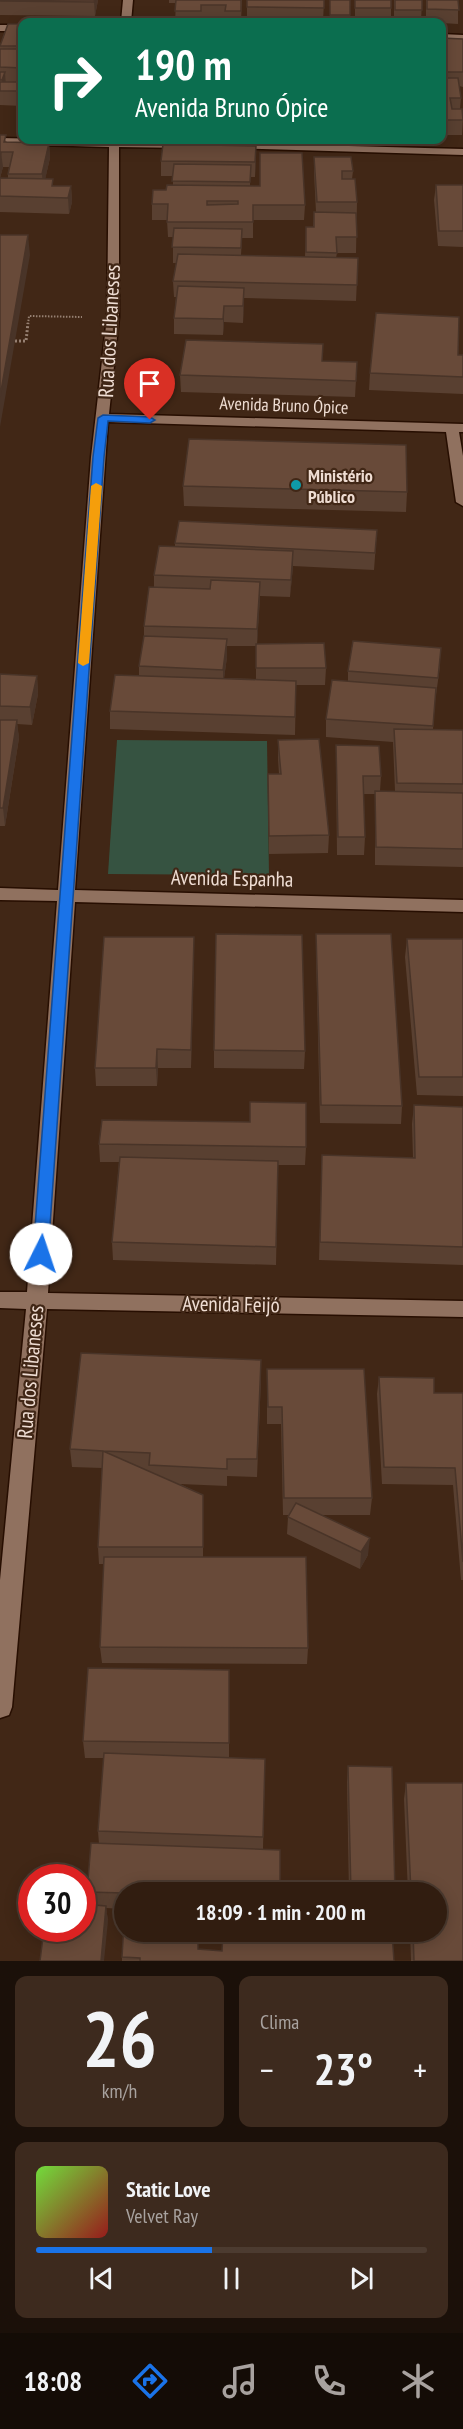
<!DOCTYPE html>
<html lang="pt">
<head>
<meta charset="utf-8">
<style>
	:root { --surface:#311d10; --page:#3d2a1e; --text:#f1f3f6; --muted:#a8a29f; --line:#4c3b30; --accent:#1a73e8 }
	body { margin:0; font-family:"PT Sans Narrow",sans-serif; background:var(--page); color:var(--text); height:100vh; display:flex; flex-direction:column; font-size:22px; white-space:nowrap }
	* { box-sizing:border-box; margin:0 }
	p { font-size:20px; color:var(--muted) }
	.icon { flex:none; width:33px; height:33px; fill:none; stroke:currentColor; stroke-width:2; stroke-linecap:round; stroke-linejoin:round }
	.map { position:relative; height:1961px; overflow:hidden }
	.sheet { display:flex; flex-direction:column; gap:15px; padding:15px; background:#1b1009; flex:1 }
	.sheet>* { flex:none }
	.guide { position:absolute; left:18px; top:18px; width:428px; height:126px; border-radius:12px; box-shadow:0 3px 15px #0003,0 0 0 2px var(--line); background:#0b6e4f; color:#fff; overflow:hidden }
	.speed { position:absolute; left:18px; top:1864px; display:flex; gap:12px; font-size:30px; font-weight:700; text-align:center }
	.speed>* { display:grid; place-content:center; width:78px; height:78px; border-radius:50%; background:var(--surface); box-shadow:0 3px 15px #0003,0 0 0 2px var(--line); line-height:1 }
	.speed .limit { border:9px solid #d22; background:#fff; color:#111 }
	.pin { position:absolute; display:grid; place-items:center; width:51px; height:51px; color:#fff; margin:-62px -26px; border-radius:50% 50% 50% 0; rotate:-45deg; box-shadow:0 0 6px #0007 }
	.pin .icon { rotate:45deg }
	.me { position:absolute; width:66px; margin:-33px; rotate:4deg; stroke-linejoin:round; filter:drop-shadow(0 0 4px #0008) }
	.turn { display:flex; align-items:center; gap:21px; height:126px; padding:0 18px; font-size:27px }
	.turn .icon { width:78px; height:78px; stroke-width:2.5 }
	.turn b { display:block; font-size:42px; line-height:51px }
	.big { font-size:45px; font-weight:600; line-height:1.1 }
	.sheet .card { flex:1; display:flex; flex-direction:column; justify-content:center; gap:9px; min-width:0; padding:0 21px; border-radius:12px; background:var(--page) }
	.sheet .dial { align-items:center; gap:0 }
	.dial b { font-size:78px; line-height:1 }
	.song { display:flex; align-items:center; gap:18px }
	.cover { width:72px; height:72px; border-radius:9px; background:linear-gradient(135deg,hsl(100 70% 55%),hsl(0 70% 35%)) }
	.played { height:6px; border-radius:3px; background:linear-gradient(90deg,var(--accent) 45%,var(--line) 45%) }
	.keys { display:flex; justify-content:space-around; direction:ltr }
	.heat { display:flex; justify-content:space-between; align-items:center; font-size:33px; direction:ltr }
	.sheet .tiles { flex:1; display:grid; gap:15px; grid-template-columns:1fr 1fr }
	.card:last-child { grid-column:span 2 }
	.trip { position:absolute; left:114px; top:1882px; width:333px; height:60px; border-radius:30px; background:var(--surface); box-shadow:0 3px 15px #0003,0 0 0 2px var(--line); font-weight:600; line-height:60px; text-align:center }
	.tab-bar { display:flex; height:96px; justify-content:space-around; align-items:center; background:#140c06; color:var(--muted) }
	.tab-bar .icon { width:42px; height:42px }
	.tab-bar .selected { color:var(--accent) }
	.tab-bar b { font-size:27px; color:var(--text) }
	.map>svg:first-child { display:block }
	.green { fill:#365341 }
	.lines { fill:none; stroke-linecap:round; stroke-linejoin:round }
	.minor-casing { stroke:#270e01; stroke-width:3 }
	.path-far1 { stroke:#968072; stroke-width:2; stroke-dasharray:1.5 1.5; stroke-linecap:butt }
	.path { stroke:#968072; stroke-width:3; stroke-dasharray:2 2; stroke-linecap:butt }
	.minor { fill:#90715f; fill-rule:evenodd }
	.wall { fill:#594031; fill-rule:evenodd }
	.shaded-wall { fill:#493428 }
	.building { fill:#684a39; stroke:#493428; stroke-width:1.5; fill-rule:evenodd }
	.route { fill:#1a73e8; stroke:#114b97; stroke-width:1.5 }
	.slow { fill:#f59e0b }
	.culture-dot { fill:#0f9aa8; stroke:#412716; stroke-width:2 }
	.labels { text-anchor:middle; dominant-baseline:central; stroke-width:4.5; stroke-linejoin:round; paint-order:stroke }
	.far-street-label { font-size:18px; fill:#efddd3; stroke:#412716 }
	.far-poi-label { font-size:18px; font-weight:bold; fill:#efddd3; stroke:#412716; text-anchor:start }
	.street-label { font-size:21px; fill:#efddd3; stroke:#412716 }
</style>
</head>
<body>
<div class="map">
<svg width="463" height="1961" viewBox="0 0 463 1961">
	<rect width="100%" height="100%" fill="#412716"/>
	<path class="green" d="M 117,740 L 267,741 L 269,875 L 108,874 Z"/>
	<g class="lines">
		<defs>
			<g id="minor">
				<path d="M 123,0 L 133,0 L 131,22 L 121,22 Z"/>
				<rect x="0" y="25" width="22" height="6"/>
				<path d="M 441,34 L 463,35 L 463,41 L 441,40 Z"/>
				<path d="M 0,138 L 185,142 L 190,145 L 185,148 L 119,147 L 119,317 L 109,414 L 463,424 L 463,432 L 459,432 L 463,456 L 463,506 L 456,502 L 446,432 L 108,422 L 75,890 L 463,900 L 463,912 L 75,902 L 48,1293 L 463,1301 L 463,1317 L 47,1309 L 12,1707 L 9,1715 L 0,1718 L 0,1580 L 26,1309 L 0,1308 L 0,1292 L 27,1292 L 57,901 L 0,900 L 0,888 L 58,890 L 91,457 L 107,317 L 109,147 L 0,144 Z"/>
				<path d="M 234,143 L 463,149 L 463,155 L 230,148 L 229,146 Z"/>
			</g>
		</defs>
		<use href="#minor" class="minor-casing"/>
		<path class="path-far1" d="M 28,324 L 29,316 L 82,317"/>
		<path class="path" d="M 15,341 L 26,341 L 28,323"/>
		<use href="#minor" class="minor"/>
	</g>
	<g class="wall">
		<path d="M 0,0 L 98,0 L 95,16 L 0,15 Z"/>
		<path d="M 169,0 L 242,0 L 241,22 L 225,22 L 225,19 L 201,19 L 201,22 L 175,22 L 176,3 L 169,3 Z"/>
		<path d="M 324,0 L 323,22 L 247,21 L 247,7 Z"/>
		<rect x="330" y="0" width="20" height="22"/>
		<path d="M 355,0 L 391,8 L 391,22 L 355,22 Z"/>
		<path d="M 394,0 L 422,0 L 421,22 L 394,22 Z"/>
		<path d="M 426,0 L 458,0 L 458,24 L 426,22 Z"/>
		<path d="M 22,24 L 22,106 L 0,105 L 0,46 Z"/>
		<path d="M 441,38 L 463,39 L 463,87 L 459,86 L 461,98 L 460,109 L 463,116 L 462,135 L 441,135 Z"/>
		<path d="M 0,135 L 7,142 L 49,143 L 50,158 L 45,179 L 54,186 L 71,186 L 72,202 L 69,214 L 0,212 ZM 3,167 L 9,167 L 8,174 L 8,178 L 0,178 Z"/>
		<path d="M 256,146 L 255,177 L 250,177 L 250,186 L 305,205 L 304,220 L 253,220 L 253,238 L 242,238 L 241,255 L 305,257 L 306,227 L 313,227 L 314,212 L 316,212 L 314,173 L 314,157 L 353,171 L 352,179 L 357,202 L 356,253 L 337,253 L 336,258 L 358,258 L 356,301 L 244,298 L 243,323 L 224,322 L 223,335 L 174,334 L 174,318 L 176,297 L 174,297 L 173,281 L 176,263 L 173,263 L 173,237 L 168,237 L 167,220 L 152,220 L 152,204 L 173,186 L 173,176 L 161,176 L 161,161 Z"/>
		<path d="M 436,185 L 463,185 L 463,247 L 438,246 L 434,200 Z"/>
		<path d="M 458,355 L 463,355 L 463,394 L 369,390 L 370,373 Z"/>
		<path d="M 322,361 L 357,362 L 355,397 L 181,392 L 180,375 Z"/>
		<path d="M 183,486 L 407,492 L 406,512 L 184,506 Z"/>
		<path d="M 377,530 L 374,570 L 293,566 L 290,597 L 260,596 L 257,644 L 326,668 L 325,685 L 296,685 L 295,735 L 110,729 L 110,711 L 139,676 L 139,666 L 144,636 L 144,626 L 154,588 L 154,575 L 175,546 L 175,543 ZM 227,646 L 256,646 L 256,679 L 224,678 L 227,657 Z"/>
		<path d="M 440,666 L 436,695 L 435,695 L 433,729 L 463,734 L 463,867 L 375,865 L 375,794 L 363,794 L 365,837 L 364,855 L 337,855 L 336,763 L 336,745 L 381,776 L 380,791 L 395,791 L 393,742 L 326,737 L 326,719 L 348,682 L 348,671 Z"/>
		<path d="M 0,674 L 37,676 L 38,694 L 32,725 L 17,724 L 19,738 L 5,826 L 0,826 Z"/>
		<path d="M 278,740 L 329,835 L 328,853 L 269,854 L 268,774 L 279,774 L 278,758 Z"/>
		<path d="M 316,934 L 402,1106 L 401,1124 L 320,1123 L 316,952 Z"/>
		<path d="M 407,939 L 463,939 L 463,1096 L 417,1095 L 405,957 Z"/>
		<path d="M 194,955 L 191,1068 L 158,1068 L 157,1086 L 96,1086 L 95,1068 Z"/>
		<path d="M 214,1050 L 305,1051 L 304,1069 L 214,1068 Z"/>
		<path d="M 414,1105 L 463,1107 L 463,1265 L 319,1260 L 322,1155 L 413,1158 L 412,1124 Z"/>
		<path d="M 99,1144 L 306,1147 L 305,1165 L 278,1165 L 276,1265 L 113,1260 L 112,1242 L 119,1162 L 100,1162 Z"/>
		<path d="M 267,1369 L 372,1498 L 370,1515 L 322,1515 L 368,1555 L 360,1569 L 287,1534 L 288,1517 L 289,1515 L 283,1515 L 281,1424 L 267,1424 Z"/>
		<path d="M 379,1377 L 434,1393 L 463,1393 L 463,1580 L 461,1580 L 453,1485 L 382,1484 L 377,1394 Z"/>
		<path d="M 261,1378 L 257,1477 L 227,1476 L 227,1486 L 180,1484 L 203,1495 L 203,1557 L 308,1648 L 307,1664 L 102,1663 L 100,1647 L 104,1564 L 99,1564 L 98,1547 L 102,1468 L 72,1467 L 70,1449 Z"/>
		<path d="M 229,1670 L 229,1758 L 265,1759 L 263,1849 L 124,1893 L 124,1909 L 106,1908 L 108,1921 L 89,1905 L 87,1892 L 99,1844 L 98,1831 L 104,1758 L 85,1758 L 83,1741 Z"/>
		<path d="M 348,1766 L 395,1893 L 349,1893 L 347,1782 Z"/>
		<path d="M 406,1783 L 463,1961 L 411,1961 L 410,1932 L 436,1932 L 436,1893 L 408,1893 L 404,1799 Z"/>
		<path d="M 199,1950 L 394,1961 L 122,1961 L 122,1957 Z"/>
	</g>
	<g class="shaded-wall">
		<path d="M 95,0 L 98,0 L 95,16 L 94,2 Z"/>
		<path d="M 5,72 L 6,87 L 3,91 L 2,80 Z"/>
		<path d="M 49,143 L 50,158 L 43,189 L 42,174 Z"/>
		<path d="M 256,146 L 256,161 L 255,177 L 255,162 Z"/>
		<path d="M 1,152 L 3,167 L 0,178 L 0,158 Z"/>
		<path d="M 71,186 L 72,202 L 69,214 L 68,198 Z"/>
		<path d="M 28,235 L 30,255 L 0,427 L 0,397 Z"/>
		<path d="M 244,288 L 244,304 L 243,323 L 243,306 Z"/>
		<path d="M 224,306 L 224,322 L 223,335 L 223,319 Z"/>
		<path d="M 293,551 L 293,568 L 290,597 L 291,580 Z"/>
		<path d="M 260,582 L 260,599 L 257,646 L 257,629 Z"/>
		<path d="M 227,639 L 227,657 L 223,687 L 223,670 Z"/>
		<path d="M 37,676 L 38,694 L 32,725 L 30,707 Z"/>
		<path d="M 17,720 L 19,738 L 5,826 L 3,808 Z"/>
		<path d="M 194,937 L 194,955 L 191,1068 L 191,1050 Z"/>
		<path d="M 157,1049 L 158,1068 L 157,1086 L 156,1068 Z"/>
		<path d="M 370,1538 L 368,1555 L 360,1569 L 361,1552 Z"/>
		<path d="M 106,1906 L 108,1921 L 104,1961 L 101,1961 Z"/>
	</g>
	<g class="building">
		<path d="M 0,0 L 95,0 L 94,2 L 0,1 Z"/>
		<path d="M 176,0 L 241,0 L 241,11 L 225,11 L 226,5 L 201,5 L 201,11 L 175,11 Z"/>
		<path d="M 247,0 L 324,0 L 324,8 L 247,7 Z"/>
		<rect x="330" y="0" width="20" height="15"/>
		<rect x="355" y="0" width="36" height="8"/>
		<rect x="395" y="0" width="27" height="10"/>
		<path d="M 427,0 L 458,0 L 459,10 L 427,9 Z"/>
		<path d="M 8,24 L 22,24 L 22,46 L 0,46 Z"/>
		<path d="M 441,38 L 463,39 L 463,72 L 441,72 Z"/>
		<path d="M 0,49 L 22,49 L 22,68 L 0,67 Z"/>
		<path d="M 0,72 L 5,72 L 2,80 L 0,80 Z"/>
		<path d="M 441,78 L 458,78 L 461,98 L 450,98 L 452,109 L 462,109 L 463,120 L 441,120 Z"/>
		<rect x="0" y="82" width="22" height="9"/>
		<path d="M 0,135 L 6,135 L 4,142 L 49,143 L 42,174 L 8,174 L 13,152 L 1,152 L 0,158 Z"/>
		<path d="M 163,144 L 256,146 L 255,162 L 161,161 Z"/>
		<path d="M 260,153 L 302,153 L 305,205 L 253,205 L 253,222 L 167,222 L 168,204 L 152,204 L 153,190 L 166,190 L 167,185 L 260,186 ZM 207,201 L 238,201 L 238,204 L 207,205 Z"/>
		<path d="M 314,157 L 351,157 L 353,171 L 342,171 L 342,179 L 355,179 L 357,202 L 317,202 Z"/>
		<path d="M 174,164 L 251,165 L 250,182 L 172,181 Z"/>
		<path d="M 0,178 L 53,179 L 52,186 L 71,186 L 68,198 L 0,196 Z"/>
		<path d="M 436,185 L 463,185 L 463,231 L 439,231 Z"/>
		<path d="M 314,212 L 356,213 L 357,237 L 336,237 L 337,253 L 306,252 L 306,227 L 314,227 Z"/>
		<path d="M 174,228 L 242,229 L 241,248 L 172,247 Z"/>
		<path d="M 0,235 L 28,235 L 0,397 Z"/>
		<path d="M 178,254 L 358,258 L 357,285 L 173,281 Z"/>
		<path d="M 178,286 L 244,288 L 243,306 L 224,306 L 223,319 L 174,318 Z"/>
		<path d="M 376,313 L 459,317 L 458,355 L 463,355 L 463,377 L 370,373 Z"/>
		<path d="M 186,340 L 323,344 L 322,361 L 357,362 L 356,381 L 180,375 Z"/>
		<path d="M 189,439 L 406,445 L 407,492 L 183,486 Z"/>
		<path d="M 179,521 L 377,530 L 375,553 L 175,543 Z"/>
		<path d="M 159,546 L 293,551 L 291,580 L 154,575 Z"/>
		<path d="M 211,580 L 260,582 L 257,629 L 144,626 L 149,587 L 210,589 Z"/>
		<path d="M 144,636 L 227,639 L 223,670 L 139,666 Z"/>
		<path d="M 353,641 L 441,648 L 438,678 L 348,671 Z"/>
		<path d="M 324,643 L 326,668 L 256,668 L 256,644 Z"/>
		<path d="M 0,674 L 37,676 L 30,707 L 0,706 Z"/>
		<path d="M 115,675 L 296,681 L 295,717 L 110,711 Z"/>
		<path d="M 332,680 L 436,688 L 433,726 L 326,719 Z"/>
		<path d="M 0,720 L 17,720 L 3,808 L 0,808 Z"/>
		<path d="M 394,729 L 463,730 L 463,784 L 397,783 Z"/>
		<path d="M 319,739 L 329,835 L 269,836 L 268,774 L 281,774 L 278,740 Z"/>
		<path d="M 336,745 L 379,746 L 381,776 L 363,776 L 365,837 L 338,837 Z"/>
		<path d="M 375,791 L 463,793 L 463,849 L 376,847 Z"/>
		<path d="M 216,934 L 302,935 L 305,1051 L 214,1050 Z"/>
		<path d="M 316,934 L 391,934 L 402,1106 L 321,1105 Z"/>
		<path d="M 104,937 L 194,937 L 191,1050 L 157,1049 L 156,1068 L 95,1068 Z"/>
		<path d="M 407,939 L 463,939 L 463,1077 L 419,1077 Z"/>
		<path d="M 250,1102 L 306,1103 L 306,1147 L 99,1144 L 102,1120 L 250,1122 Z"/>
		<path d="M 414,1105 L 463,1107 L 463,1247 L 320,1242 L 322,1155 L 415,1158 Z"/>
		<path d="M 120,1157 L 278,1161 L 276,1247 L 112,1242 Z"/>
		<path d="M 81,1353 L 261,1360 L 257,1459 L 227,1459 L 227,1469 L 149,1465 L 150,1453 L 103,1451 L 203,1495 L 203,1547 L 98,1547 L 103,1451 L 70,1449 Z"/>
		<path d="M 267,1369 L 364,1369 L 372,1498 L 284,1498 L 282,1407 L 268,1407 Z"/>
		<path d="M 379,1377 L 434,1378 L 434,1393 L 463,1393 L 463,1562 L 455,1468 L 384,1467 Z"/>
		<path d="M 296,1503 L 370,1538 L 361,1552 L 288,1517 Z"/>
		<path d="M 104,1557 L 306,1557 L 308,1648 L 100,1647 Z"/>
		<path d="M 88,1668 L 229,1670 L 229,1743 L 83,1741 Z"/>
		<path d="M 104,1753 L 265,1759 L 263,1837 L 98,1831 Z"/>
		<path d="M 348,1766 L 392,1767 L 395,1893 L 351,1893 Z"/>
		<path d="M 406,1783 L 463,1783 L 463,1961 L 414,1961 L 413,1932 L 436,1932 L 436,1893 L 411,1893 Z"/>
		<path d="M 91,1843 L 280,1850 L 280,1893 L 124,1893 L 87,1892 Z"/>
		<path d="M 82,1904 L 106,1906 L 101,1961 L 40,1961 L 44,1929 L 82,1929 Z"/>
		<path d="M 124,1923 L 124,1932 L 198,1932 L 198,1949 L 222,1951 L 223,1932 L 392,1932 L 394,1961 L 140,1961 L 140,1958 L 122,1957 Z"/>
	</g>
	<path class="route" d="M 103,415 L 150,417 L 155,420 L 150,423 L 108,421 L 104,457 L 48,1254 L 46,1258 L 35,1258 L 33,1254 L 93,457 L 98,418 Z"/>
	<path class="slow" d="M 96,483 L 102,486 L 89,663 L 83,666 L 78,663 L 91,486 Z"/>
	<circle class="culture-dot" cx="296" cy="485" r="6"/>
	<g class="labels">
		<g class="far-street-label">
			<text transform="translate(284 405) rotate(2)">Avenida Bruno Ópice</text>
		</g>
		<g class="far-poi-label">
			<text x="308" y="475">Ministério<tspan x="308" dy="21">Público</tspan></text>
		</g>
		<g class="street-label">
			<text transform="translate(109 331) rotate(-87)">Rua dos Libaneses</text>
			<text transform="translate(232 878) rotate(1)">Avenida Espanha</text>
			<text transform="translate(231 1304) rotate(1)">Avenida Feijó</text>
			<text transform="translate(30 1372) rotate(-85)">Rua dos Libaneses</text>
		</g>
	</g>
</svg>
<div class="speed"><div class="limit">30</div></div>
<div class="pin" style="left:150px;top:420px;background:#d93025"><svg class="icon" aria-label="arrive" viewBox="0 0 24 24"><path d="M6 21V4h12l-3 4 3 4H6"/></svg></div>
<svg class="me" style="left:41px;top:1254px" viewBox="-20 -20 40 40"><circle r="19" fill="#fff"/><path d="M0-13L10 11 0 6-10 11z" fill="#1a73e8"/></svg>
<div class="trip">18:09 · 1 min · 200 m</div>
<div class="guide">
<div class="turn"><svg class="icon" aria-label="right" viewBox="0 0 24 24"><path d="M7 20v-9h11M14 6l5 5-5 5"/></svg><div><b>190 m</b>Avenida Bruno Ópice</div></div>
</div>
</div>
<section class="sheet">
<div class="tiles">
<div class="card dial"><b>26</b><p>km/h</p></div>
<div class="card"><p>Clima</p>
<div class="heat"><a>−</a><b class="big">23°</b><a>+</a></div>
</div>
<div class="card">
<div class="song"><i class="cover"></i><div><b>Static Love</b><p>Velvet Ray</p></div></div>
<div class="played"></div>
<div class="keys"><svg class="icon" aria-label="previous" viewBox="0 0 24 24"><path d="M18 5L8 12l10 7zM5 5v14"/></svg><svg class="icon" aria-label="pause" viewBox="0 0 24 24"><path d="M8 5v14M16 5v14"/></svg><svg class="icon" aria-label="next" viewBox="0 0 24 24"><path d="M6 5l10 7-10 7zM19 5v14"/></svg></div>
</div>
</div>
</section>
<nav class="tab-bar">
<b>18:08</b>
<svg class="icon selected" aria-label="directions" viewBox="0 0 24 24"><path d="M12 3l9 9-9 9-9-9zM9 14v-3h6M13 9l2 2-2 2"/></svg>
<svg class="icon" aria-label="music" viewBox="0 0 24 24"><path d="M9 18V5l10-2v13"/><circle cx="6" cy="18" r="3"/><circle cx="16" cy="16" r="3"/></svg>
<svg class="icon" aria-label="phone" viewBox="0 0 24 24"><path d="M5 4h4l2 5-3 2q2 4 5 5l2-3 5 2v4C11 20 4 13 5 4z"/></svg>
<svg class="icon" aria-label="climate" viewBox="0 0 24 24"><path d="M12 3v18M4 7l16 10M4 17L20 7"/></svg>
</nav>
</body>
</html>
